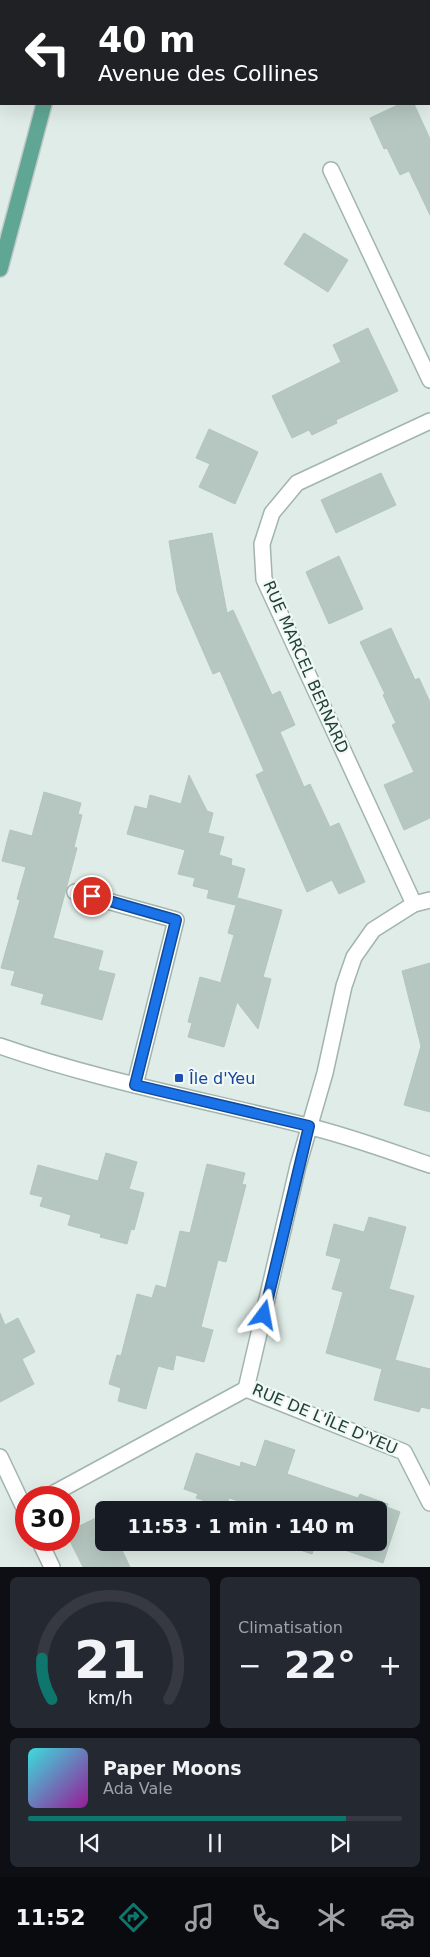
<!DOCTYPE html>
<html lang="fr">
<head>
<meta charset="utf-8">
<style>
	:root { --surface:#171b24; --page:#242831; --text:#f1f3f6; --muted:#9ea1a6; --line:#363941; --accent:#0f766e }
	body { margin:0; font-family:"DejaVu Sans",sans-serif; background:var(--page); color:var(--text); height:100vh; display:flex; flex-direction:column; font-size:19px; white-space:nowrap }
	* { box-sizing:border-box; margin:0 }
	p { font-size:16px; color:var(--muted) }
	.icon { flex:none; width:28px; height:28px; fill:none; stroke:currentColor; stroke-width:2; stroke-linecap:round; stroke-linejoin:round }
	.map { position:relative; height:1567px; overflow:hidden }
	.drawer { display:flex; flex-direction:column; gap:10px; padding:10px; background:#0d0f14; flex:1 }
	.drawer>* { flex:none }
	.banner { position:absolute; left:0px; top:0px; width:430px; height:105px; box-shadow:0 5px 20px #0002; background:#202124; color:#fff; overflow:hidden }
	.speed { position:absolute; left:15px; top:1486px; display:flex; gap:10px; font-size:25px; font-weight:700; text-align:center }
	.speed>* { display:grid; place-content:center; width:65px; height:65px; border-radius:50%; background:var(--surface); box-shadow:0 5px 20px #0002; line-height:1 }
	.speed .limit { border:8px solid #d22; background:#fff; color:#111 }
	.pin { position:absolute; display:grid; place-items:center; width:42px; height:42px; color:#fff; margin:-21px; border:2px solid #fff; border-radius:50%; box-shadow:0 1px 5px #0007 }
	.me { position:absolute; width:55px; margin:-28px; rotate:13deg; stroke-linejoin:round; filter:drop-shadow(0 0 4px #0008) }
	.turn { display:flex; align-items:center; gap:18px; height:105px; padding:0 15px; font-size:22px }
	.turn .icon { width:65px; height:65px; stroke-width:2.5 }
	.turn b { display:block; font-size:35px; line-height:42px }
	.big { font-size:38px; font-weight:800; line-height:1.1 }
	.drawer .widget { flex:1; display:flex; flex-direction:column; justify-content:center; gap:8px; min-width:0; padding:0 18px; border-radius:8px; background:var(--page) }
	.drawer .dial { align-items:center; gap:0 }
	.dial svg { height:130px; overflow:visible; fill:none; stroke:var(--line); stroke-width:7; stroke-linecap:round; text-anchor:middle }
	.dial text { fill:var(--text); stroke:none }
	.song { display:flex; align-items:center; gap:15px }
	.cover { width:60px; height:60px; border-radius:8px; background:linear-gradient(135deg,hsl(180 70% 55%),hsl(300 70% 35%)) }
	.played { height:5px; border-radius:2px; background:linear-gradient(90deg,var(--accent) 85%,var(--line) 85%) }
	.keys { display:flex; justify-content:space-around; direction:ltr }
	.heat { display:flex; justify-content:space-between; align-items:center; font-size:28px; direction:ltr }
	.drawer .tiles { flex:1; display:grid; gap:10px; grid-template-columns:1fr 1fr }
	.widget:last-child { grid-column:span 2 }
	.trip { position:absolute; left:95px; top:1501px; width:292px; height:50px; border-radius:8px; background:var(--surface); box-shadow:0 5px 20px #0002; font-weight:800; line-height:50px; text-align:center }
	.tab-bar { display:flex; height:80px; justify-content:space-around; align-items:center; background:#090b0e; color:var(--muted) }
	.tab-bar .icon { width:35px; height:35px }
	.tab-bar .selected { color:var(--accent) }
	.tab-bar b { font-size:22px; color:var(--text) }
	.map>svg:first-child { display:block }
	.building { fill:#b5c7c0; stroke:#b2c6be }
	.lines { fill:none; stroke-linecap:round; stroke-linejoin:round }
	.minor-casing { stroke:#a2b4ae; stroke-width:18 }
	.major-casing { stroke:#c0c9c7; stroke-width:18 }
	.minor { stroke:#fff; stroke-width:15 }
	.major { stroke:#60a695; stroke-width:15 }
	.route-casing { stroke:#114b97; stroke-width:12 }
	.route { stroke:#1a73e8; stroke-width:9 }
	.transit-dot { fill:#1a4fb4; stroke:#f0f8f5; stroke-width:2 }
	.labels { text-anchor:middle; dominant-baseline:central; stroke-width:4.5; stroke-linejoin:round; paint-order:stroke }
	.street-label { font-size:16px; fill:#1f3e36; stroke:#f0f8f5 }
	.transit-label { font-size:16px; fill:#164399; stroke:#f0f8f5; text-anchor:start }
</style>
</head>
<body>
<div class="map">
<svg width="430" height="1567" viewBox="0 0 430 1567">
	<rect width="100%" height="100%" fill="#e0ece7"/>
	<g class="building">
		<path d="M 400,104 L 414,104 L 430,139 L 430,215 L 409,171 L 400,175 L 387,148 L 384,149 L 370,118 Z"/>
		<path d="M 304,233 L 348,260 L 328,292 L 284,264 Z"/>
		<path d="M 368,328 L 398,391 L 336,420 L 337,423 L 312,435 L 309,430 L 292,438 L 272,396 L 341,362 L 333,345 Z"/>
		<path d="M 209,429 L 258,452 L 235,504 L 199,487 L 210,464 L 196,458 Z"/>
		<path d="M 381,473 L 396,505 L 336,533 L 321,500 Z"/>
		<path d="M 212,533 L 227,613 L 233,610 L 272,695 L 280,691 L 295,725 L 280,732 L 304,787 L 310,784 L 330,827 L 339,823 L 365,882 L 339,894 L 332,880 L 307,892 L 256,775 L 264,771 L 220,671 L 213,674 L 177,591 L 169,541 Z"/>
		<path d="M 339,556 L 363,609 L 329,624 L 306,572 Z"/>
		<path d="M 391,628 L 415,680 L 419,678 L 430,702 L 430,818 L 404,830 L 384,785 L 414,772 L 392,725 L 396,723 L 383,695 L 385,694 L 360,642 Z"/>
		<path d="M 189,775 L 207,811 L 213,813 L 208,833 L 224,837 L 219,855 L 232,859 L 231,865 L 245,869 L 235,905 L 207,898 L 209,890 L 193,886 L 195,878 L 178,874 L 185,850 L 127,834 L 135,806 L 147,809 L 150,795 L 181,804 Z"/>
		<path d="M 44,792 L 81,803 L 78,814 L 82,815 L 74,847 L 77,848 L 53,938 L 103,951 L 98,970 L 115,974 L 102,1020 L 41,1004 L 44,994 L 11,985 L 15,971 L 1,968 L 20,900 L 17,899 L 26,867 L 2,861 L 10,830 L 32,836 Z"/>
		<path d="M 238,898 L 282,910 L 263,977 L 271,979 L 258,1029 L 237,1002 L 224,1047 L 188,1037 L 192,1023 L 188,1022 L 200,977 L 222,983 L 221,981 L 234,935 L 228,933 Z"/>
		<path d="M 430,963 L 430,1112 L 404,1105 L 421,1046 L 402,971 Z"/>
		<path d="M 106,1153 L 137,1162 L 129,1189 L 144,1193 L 134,1230 L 131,1229 L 127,1244 L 100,1237 L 101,1234 L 68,1225 L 71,1215 L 40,1206 L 43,1197 L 30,1194 L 38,1165 L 98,1181 Z"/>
		<path d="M 207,1164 L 245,1173 L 242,1184 L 246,1185 L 226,1262 L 218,1260 L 201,1327 L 213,1330 L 204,1362 L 176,1355 L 173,1370 L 158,1366 L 146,1409 L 118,1401 L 121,1388 L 109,1384 L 117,1355 L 121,1356 L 137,1294 L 152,1298 L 156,1285 L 166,1288 L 180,1231 L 190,1233 Z"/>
		<path d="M 369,1217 L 406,1227 L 389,1289 L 414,1296 L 395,1360 L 430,1369 L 430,1409 L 421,1407 L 419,1412 L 374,1400 L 382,1369 L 326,1353 L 343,1292 L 332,1289 L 341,1259 L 326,1255 L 334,1224 L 364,1232 Z"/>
		<path d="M 0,1313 L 5,1325 L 18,1318 L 35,1352 L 22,1359 L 34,1384 L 0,1402 Z"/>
		<path d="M 265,1440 L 295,1450 L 287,1474 L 358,1498 L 360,1494 L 388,1504 L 387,1507 L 400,1512 L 383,1563 L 321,1542 L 379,1542 L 379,1510 L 266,1510 L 229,1498 L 226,1508 L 196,1498 L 198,1494 L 184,1489 L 196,1453 L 240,1467 L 241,1462 L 256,1467 Z"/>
		<path d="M 104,1514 L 104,1542 L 118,1542 L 130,1567 L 83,1567 L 69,1539 L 69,1531 Z"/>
		<path d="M 283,1542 L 316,1542 L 312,1554 L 282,1544 Z"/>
	</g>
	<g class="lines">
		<defs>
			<g id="minor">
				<path d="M 331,170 L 430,380"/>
				<path d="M 75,892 L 176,920 L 135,1085"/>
				<path d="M 430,900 L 414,904 L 373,930 L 354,957 L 344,986 L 325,1073 L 298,1166 L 246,1389 L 404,1452 L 430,1503"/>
				<path d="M 414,904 L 264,579 L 262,544 L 272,513 L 297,483 L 430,421"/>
				<path d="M 0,1046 C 100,1081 205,1100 307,1126 C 349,1136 389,1151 430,1165"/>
				<path d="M 0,1457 L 26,1512"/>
				<path d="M 45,1498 L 246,1389"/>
				<path d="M 39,1540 L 52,1567"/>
			</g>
			<g id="major">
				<path d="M 72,1 L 72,0"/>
				<path d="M 0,269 L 44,104"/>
			</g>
		</defs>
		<use href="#minor" class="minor-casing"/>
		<use href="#major" class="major-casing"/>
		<use href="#minor" class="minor"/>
		<use href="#major" class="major"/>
	</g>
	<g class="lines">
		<defs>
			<path id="route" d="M 92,896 L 176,920 L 135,1085 L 309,1126 L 264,1315"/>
		</defs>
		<use href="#route" class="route-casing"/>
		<use href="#route" class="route"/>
	</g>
	<rect class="transit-dot" x="174" y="1073" width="10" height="10" rx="2.5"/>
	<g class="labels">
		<g class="street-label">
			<text transform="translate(306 667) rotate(66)">RUE MARCEL BERNARD</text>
			<text transform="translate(325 1419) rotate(23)">RUE DE L'ÎLE D'YEU</text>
		</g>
		<g class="transit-label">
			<text x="189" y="1078">Île d'Yeu</text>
		</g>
	</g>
</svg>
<div class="speed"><div class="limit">30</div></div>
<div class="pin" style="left:92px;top:896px;background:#d93025"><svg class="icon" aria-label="arrive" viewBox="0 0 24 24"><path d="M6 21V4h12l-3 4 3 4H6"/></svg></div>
<svg class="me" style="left:264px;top:1315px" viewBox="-20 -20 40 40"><path d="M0-17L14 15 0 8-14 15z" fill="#1a73e8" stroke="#fff" stroke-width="4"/></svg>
<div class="trip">11:53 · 1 min · 140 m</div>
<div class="banner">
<div class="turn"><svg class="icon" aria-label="left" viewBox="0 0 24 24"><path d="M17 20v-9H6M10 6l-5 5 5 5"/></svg><div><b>40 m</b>Avenue des Collines</div></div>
</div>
</div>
<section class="drawer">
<div class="tiles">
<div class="widget dial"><svg viewBox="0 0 100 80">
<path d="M14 69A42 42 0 1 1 86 69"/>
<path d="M14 69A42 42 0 0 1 8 44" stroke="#0f766e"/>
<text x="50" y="56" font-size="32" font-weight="700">21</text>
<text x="50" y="72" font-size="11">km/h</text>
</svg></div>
<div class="widget"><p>Climatisation</p>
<div class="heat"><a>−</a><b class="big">22°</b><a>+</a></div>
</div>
<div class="widget">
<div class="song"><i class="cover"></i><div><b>Paper Moons</b><p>Ada Vale</p></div></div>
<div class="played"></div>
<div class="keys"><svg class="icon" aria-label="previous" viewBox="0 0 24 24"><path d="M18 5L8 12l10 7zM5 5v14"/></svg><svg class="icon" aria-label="pause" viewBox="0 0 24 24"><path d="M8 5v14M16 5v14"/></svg><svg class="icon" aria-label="next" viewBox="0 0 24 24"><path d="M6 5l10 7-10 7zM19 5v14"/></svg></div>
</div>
</div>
</section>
<nav class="tab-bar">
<b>11:52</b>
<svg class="icon selected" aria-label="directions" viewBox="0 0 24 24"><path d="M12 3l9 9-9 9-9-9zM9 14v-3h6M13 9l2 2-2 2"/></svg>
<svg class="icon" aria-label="music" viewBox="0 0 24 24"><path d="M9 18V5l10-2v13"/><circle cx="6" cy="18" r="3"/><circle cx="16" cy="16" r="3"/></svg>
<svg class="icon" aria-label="phone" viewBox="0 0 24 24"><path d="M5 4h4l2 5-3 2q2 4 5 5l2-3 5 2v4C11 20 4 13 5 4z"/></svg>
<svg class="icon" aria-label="climate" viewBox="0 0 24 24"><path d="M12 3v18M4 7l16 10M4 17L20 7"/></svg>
<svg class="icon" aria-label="car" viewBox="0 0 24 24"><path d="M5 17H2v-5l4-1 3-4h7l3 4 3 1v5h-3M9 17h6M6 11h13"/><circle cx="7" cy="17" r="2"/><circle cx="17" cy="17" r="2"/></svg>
</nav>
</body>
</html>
